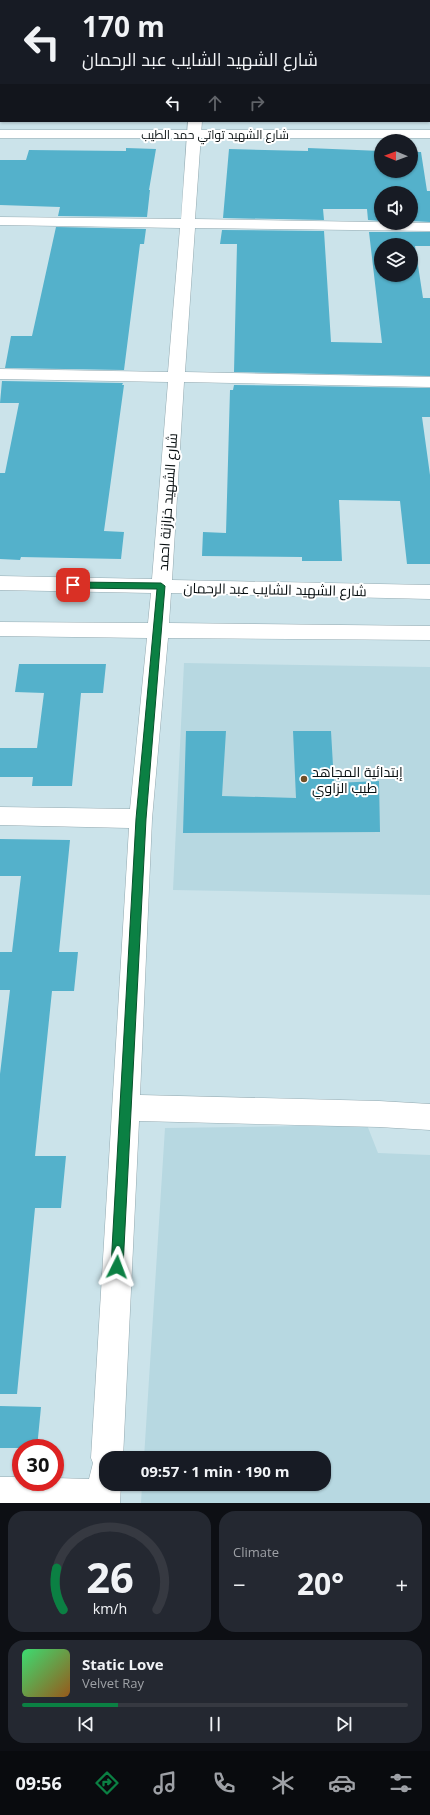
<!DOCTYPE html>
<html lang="en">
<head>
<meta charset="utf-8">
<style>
	:root { --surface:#171b24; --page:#242831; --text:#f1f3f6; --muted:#9ea1a6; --line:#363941; --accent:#0b8043 }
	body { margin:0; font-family:"Open Sans",Cairo,sans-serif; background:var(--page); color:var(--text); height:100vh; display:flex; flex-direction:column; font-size:15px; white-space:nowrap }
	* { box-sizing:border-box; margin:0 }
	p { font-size:13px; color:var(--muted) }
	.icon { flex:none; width:22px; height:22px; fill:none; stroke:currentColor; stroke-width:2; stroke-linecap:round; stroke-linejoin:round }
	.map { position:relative; height:1503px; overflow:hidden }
	.details { display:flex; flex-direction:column; gap:8px; padding:8px; background:#0d0f14; flex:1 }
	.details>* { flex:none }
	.banner { position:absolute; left:0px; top:0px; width:430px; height:122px; box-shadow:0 1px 3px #0004; background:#171b24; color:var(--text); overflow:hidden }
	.needle { width:26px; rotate:271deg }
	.controls { position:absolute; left:374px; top:134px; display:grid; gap:8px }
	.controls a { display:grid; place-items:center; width:44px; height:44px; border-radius:50%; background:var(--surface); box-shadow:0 1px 3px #0004; font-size:20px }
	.speed { position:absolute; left:12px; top:1439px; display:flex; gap:8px; font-size:20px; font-weight:700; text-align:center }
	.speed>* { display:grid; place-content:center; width:52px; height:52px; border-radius:50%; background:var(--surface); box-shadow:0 1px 3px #0004; line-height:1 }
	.speed .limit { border:6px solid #d22; background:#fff; color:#111 }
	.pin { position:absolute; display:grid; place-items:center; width:34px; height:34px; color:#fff; margin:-17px; border-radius:8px; box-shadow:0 2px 6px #0006 }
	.me { position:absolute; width:44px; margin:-22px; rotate:3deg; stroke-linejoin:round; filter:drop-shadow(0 0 3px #0008) }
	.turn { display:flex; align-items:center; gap:14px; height:84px; padding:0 16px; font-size:18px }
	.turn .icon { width:52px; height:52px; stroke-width:2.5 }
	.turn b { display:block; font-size:28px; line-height:34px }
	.lanes { display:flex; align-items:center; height:38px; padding:0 16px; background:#0003; justify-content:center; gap:20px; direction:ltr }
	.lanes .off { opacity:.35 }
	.big { font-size:30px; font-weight:700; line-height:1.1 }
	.details .card { flex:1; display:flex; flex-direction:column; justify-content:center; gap:6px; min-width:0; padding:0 14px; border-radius:16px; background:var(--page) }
	.details .dial { align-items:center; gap:0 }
	.dial svg { height:104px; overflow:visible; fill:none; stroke:var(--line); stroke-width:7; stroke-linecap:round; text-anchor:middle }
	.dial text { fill:var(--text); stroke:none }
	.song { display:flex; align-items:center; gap:12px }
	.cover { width:48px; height:48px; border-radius:6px; background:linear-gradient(135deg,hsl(140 70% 55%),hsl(30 70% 35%)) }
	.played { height:4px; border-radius:2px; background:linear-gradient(90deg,var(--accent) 25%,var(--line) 25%) }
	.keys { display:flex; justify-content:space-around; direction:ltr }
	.heat { display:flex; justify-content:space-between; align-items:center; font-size:22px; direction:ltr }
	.details .tiles { flex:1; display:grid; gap:8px; grid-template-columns:1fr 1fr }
	.card:last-child { grid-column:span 2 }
	.trip { position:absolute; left:99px; top:1451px; width:232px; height:40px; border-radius:16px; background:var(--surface); box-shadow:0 1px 3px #0004; font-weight:700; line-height:40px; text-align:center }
	.tab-bar { display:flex; height:64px; justify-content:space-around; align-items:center; background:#090b0e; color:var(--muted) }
	.tab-bar .icon { width:28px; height:28px }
	.tab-bar .current { color:var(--accent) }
	.tab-bar b { font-size:18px; color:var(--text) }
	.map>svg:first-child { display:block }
	.built { fill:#b7d8e1 }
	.building { fill:#54b1cb; fill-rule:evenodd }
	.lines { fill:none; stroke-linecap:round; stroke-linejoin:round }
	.lane-casing { stroke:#93a9b0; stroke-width:1 }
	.street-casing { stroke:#93a9b0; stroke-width:1 }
	.secondary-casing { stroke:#93a9b0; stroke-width:1 }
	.lane { fill:#fff; fill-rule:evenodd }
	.street { fill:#fff; fill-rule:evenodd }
	.secondary { fill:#fff; fill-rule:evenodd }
	.route { fill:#0b8043; stroke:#07532c }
	.poi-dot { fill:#714f27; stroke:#fff; stroke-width:1.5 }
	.labels { text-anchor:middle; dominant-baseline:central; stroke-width:4; stroke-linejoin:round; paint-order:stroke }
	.far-street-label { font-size:12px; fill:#060d0f; stroke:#fff }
	.street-label { font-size:14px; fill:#060d0f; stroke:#fff }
	.poi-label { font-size:14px; fill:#060d0f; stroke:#fff; text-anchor:start }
</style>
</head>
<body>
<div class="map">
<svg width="430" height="1503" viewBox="0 0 430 1503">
	<rect width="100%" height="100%" fill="#cbe3ea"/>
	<g class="built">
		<path d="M 184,663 L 430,667 L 430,895 L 173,890 Z"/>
		<path d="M 367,1125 L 378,1153 L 430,1155 L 430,1503 L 141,1503 L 142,1484 L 324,1484 L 324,1458 L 144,1458 L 165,1128 Z"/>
	</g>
	<g class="building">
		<path d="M 126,148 L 156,149 L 149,190 L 150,190 L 147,217 L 58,216 L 60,207 L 0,205 L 0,160 L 26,160 L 29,150 L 126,151 Z"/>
		<path d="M 308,148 L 381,151 L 381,171 L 411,171 L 411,152 L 421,152 L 427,191 L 430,191 L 430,222 L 411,221 L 411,193 L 381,193 L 381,221 L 368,220 L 367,209 L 323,209 L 324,220 L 223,218 L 229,149 L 308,151 Z"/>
		<path d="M 56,227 L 146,229 L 144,244 L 140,244 L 124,370 L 5,368 L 11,336 L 32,336 Z"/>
		<path d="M 222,230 L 324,231 L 331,342 L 382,343 L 369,232 L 430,232 L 430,246 L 415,246 L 423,298 L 430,298 L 430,376 L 234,372 L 237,244 L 220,244 ZM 381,245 L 411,245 L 411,275 L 381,275 Z"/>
		<path d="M 2,381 L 123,383 L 122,385 L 124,385 L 104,531 L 124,532 L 121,559 L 21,557 L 20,560 L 0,559 L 0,473 L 5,473 L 19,403 L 0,403 Z"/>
		<path d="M 234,385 L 430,388 L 430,417 L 422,417 L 430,475 L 430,564 L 407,564 L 400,501 L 339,500 L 342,561 L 302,561 L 302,557 L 202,556 L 203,532 L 226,533 L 230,390 L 233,390 Z"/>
		<path d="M 19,664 L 106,664 L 103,693 L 81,693 L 72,786 L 32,786 L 33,777 L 0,777 L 0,748 L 37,748 L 44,693 L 15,692 Z"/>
		<path d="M 186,731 L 226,731 L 222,796 L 296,798 L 293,731 L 331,731 L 334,783 L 379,781 L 380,832 L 183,833 Z"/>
		<path d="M 0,839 L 70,840 L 59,952 L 78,952 L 74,991 L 52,991 L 35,1156 L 66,1156 L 61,1208 L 35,1208 L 17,1394 L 0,1394 L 0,1074 L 10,990 L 0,990 L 0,952 L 12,952 L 21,876 L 0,876 Z"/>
		<path d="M 0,1406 L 41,1407 L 37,1448 L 0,1448 Z"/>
	</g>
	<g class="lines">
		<defs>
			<g id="lane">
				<rect x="78" y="0" width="8" height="1"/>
				<rect x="0" y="49" width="1" height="4"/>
			</g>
			<g id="street">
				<rect x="198" y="0" width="12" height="1"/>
				<path d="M 188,121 L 202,121 L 195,219 L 430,223 L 430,231 L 195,228 L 185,372 L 430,377 L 430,387 L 184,382 L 172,580 L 430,585 L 430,599 L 171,593 L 169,623 L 430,626 L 430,640 L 168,638 L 152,819 L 140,1095 L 379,1101 L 430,1104 L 430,1130 L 379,1127 L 139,1121 L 123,1458 L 106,1458 L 106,1484 L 121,1484 L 120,1503 L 0,1503 L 0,1477 L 21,1477 L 21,1482 L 55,1482 L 55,1478 L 89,1479 L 93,1463 L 91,1458 L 129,828 L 0,825 L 0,807 L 130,809 L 147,638 L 0,636 L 0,622 L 148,623 L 151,593 L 0,590 L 0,576 L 152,579 L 168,382 L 0,379 L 0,369 L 168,372 L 180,228 L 0,225 L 0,217 L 181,219 Z"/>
			</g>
			<rect id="secondary" x="0" y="130" width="430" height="8"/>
		</defs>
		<use href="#lane" class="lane-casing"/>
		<use href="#street" class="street-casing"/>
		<use href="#secondary" class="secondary-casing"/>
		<use href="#lane" class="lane"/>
		<use href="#street" class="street"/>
		<use href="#secondary" class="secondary"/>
	</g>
	<path class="route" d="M 73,582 L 161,583 L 165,586 L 146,819 L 123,1267 L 121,1272 L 117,1273 L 113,1272 L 111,1267 L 136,819 L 157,589 L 73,588 L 69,585 Z"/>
	<circle class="poi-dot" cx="304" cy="779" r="4"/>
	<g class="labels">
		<g class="far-street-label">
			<text x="215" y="134">شارع الشهيد تواتي حمد الطيب</text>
		</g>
		<g class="street-label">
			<text transform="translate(167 502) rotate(-86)">شارع الشهيد خزازنة احمد</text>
			<text transform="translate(275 589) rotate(1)">شارع الشهيد الشايب عبد الرحمان</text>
		</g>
		<g class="poi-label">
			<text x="312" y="771">إبتدائية المجاهد<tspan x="312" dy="16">طيب الزاوي</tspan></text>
		</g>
	</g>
</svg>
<div class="controls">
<a><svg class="needle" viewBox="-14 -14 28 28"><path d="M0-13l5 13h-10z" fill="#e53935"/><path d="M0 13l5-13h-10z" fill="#9ea1a6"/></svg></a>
<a><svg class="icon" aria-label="sound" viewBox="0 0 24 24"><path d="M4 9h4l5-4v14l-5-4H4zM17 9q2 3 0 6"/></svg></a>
<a><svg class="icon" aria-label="layers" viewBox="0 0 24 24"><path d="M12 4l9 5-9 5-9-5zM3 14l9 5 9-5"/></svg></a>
</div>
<div class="speed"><div class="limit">30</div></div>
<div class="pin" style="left:73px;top:585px;background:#d93025"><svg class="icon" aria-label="arrive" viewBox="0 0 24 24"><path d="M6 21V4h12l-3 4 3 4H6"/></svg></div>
<svg class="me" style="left:117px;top:1267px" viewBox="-20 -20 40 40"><path d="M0-17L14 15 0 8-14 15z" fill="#0b8043" stroke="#fff" stroke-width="4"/></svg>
<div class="trip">09:57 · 1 min · 190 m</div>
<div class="banner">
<div class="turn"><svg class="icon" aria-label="left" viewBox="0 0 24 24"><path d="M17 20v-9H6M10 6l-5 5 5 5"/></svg><div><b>170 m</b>شارع الشهيد الشايب عبد الرحمان</div></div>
<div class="lanes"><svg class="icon" aria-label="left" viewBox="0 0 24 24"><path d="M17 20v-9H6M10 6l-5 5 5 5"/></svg><svg class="icon off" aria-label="ahead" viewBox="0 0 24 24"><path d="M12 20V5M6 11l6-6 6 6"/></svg><svg class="icon off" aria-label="right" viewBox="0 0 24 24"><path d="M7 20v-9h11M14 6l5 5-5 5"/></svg></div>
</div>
</div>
<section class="details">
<div class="tiles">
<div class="card dial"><svg viewBox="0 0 100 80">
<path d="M14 69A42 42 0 1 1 86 69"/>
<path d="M14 69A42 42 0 0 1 9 37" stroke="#0b8043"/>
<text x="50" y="56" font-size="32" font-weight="700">26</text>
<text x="50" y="72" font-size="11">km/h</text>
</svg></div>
<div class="card"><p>Climate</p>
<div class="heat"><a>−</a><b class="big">20°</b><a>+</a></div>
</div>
<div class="card">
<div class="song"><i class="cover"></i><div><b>Static Love</b><p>Velvet Ray</p></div></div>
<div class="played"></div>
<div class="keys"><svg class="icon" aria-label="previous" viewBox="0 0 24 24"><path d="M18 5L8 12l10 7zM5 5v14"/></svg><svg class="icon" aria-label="pause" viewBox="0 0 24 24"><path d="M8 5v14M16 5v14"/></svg><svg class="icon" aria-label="next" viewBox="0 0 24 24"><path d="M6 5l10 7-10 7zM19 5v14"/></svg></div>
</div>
</div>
</section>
<nav class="tab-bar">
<b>09:56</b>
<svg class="icon current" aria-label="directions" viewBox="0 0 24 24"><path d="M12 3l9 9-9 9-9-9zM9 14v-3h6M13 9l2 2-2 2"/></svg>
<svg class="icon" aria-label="music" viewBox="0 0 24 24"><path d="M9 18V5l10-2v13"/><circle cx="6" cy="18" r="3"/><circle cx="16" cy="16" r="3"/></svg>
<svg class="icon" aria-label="phone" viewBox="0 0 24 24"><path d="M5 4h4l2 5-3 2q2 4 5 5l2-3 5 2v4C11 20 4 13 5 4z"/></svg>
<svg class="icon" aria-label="climate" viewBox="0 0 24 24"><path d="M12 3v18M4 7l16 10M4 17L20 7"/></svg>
<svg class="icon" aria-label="car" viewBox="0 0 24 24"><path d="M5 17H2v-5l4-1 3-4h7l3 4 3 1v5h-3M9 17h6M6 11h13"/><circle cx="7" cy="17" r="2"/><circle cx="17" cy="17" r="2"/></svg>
<svg class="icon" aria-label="filters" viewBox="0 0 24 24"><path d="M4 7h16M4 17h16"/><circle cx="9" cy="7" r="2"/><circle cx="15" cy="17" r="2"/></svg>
</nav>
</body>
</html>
